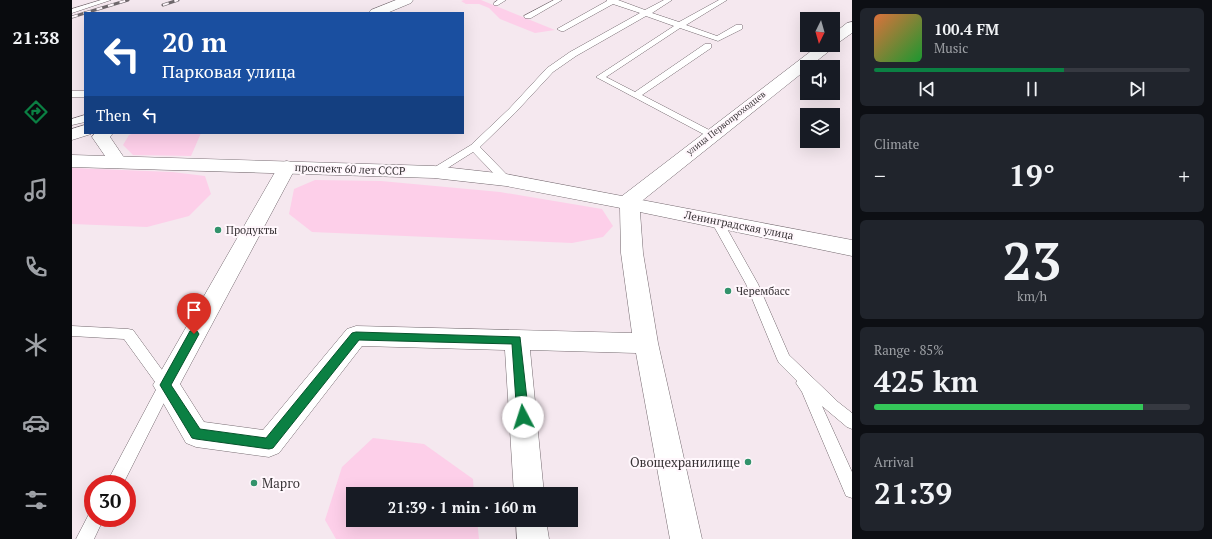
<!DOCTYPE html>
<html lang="en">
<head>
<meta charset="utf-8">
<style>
	:root { --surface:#171b24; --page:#20242c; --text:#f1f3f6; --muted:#9ea1a6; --line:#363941; --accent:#0b8043 }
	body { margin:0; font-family:"PT Serif",serif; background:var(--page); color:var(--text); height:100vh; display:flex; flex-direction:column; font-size:15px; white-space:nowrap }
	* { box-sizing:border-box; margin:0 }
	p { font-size:13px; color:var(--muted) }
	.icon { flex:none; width:22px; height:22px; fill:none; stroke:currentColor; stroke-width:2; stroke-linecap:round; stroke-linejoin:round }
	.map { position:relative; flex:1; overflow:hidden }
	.details { display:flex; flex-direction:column; gap:8px; padding:8px; background:#0d0f14; width:360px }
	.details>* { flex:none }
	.top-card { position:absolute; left:12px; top:12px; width:380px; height:122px; border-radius:0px; box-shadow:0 4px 16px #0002; background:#1a4fa0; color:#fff; overflow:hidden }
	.needle { width:26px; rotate:185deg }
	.controls { position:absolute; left:728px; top:12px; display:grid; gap:8px }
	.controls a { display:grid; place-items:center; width:40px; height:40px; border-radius:0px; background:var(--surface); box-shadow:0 4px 16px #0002; font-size:20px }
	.speed { position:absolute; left:12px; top:475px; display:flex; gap:8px; font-size:20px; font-weight:700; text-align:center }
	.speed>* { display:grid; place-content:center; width:52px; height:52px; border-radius:50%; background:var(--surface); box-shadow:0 4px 16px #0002; line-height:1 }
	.speed .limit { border:6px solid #d22; background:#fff; color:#111 }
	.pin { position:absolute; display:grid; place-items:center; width:34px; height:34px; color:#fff; margin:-41px -17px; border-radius:50% 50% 50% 0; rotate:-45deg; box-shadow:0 0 4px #0007 }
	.pin .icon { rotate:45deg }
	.me { position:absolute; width:44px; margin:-22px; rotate:355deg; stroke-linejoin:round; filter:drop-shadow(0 0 3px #0008) }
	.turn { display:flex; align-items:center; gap:14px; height:84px; padding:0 12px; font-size:18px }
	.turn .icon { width:52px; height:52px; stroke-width:2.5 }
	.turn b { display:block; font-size:28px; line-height:34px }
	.then { display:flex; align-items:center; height:38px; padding:0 12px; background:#0003; gap:8px; font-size:15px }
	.big { font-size:30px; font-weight:700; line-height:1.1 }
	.details .widget { flex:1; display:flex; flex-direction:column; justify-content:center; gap:6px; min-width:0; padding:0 14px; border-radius:6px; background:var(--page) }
	.details .dial { align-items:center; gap:0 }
	.dial b { font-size:52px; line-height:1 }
	.song { display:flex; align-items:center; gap:12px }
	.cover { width:48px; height:48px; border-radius:6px; background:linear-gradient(135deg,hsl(20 70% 55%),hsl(130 70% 35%)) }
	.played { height:4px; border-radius:2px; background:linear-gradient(90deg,var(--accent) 60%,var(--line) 60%) }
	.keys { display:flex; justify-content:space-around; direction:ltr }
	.heat { display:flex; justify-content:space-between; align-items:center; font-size:22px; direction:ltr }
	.charge { height:6px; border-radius:3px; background:linear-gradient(90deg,#34c759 85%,var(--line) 0) }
	.trip { position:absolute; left:274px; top:487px; width:232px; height:40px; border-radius:0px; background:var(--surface); box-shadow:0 4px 16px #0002; font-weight:700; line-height:40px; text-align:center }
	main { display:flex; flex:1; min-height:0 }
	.dock { display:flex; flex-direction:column; width:72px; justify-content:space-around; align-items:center; background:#090b0e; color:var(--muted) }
	.dock .icon { width:28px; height:28px }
	.dock .active { color:var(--accent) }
	.dock b { font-size:18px; color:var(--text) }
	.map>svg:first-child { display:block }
	.green { fill:#fdcfe9 }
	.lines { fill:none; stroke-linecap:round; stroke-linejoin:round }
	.service-casing { stroke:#756a70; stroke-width:1 }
	.minor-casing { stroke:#756a70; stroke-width:1 }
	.tertiary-casing { stroke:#756a70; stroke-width:1 }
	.service { fill:#fff; fill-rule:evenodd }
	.minor { fill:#fff; fill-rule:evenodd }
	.tertiary { fill:#fff; fill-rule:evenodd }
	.rail-casing { stroke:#6f686c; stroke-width:3 }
	.rail { stroke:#fff7fc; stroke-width:2; stroke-dasharray:6; stroke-linecap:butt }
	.route { fill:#0b8043; stroke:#07532c }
	.poi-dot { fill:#32926b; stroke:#fff7fc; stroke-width:1.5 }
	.labels { text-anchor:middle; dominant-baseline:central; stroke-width:4; stroke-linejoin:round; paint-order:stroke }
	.far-street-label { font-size:9px; fill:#383336; stroke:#fff7fc }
	.street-label { font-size:11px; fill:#383336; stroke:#fff7fc }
	.poi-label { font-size:11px; fill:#383336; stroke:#fff7fc; text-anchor:start }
	.near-poi-label { font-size:13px; fill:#383336; stroke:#fff7fc; text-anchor:end }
</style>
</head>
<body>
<main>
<nav class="dock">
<b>21:38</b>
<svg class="icon active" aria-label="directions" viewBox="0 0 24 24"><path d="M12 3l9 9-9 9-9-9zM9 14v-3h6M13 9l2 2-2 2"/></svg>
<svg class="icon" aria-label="music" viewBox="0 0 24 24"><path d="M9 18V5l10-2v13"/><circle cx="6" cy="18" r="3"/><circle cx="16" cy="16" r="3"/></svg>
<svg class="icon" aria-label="phone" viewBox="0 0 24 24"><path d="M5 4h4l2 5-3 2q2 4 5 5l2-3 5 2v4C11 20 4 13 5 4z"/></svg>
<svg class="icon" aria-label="climate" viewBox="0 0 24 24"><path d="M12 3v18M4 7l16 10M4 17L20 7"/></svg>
<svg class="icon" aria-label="car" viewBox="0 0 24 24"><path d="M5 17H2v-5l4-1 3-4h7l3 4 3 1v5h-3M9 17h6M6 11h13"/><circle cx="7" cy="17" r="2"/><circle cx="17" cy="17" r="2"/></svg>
<svg class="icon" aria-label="filters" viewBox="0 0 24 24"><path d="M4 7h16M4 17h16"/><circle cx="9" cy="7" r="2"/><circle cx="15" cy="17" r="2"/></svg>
</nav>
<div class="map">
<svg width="780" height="539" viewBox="0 0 780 539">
	<rect width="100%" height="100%" fill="#f5e8ef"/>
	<g class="green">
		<path d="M 392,0 L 409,0 L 483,30 L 463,33 L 428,19 L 417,8 L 407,4 L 394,4 L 389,1 Z"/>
		<path d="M 62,133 L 129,133 L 119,156 L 61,155 L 51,145 L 57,135 Z"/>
		<path d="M 0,168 L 100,172 L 133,176 L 139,194 L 117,216 L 75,227 L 0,224 Z"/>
		<path d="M 243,180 L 309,181 L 428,192 L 530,209 L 541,226 L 531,237 L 500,243 L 240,232 L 217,214 L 222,189 Z"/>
		<path d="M 301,438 L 352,444 L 401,479 L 402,494 L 281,494 L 281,520 L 405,520 L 407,539 L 264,539 L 253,520 L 270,467 Z"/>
	</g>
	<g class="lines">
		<defs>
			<g id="service">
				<path d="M 29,0 L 39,0 L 0,13 L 0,9 Z"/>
				<path d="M 426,0 L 434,0 L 426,5 L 422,5 L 422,3 Z"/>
				<path d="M 482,0 L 490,0 L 459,18 L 453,18 L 452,16 Z"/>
				<path d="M 535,0 L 546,0 L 573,10 L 592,0 L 600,0 L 580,13 L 607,22 L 647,0 L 655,0 L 614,25 L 645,36 L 664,25 L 670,25 L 670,29 L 646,41 L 608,28 L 534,77 L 563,92 L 633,44 L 639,44 L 639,48 L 570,95 L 643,133 L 645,135 L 643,137 L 637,137 L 524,77 L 602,26 L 574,16 L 504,56 L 481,72 L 443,113 L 408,147 L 438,178 L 439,180 L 438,182 L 430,182 L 401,152 L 366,174 L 358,174 L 357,172 L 358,170 L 399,145 L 437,109 L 475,68 L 498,52 L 568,13 L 541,4 L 492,31 L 489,31 L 485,29 L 535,1 Z"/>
				<rect x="0" y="91" width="13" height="6"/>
				<path d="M 13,115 L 13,122 L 0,125 L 0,119 Z"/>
				<path d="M 645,217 L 649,218 L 686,284 L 717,355 L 766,402 L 780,413 L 780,429 L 775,427 L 750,406 L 780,472 L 780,498 L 774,496 L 730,392 L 724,383 L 725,381 L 707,363 L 705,359 L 674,284 L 639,221 L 641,218 Z"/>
				<path d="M 0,326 L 56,329 L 61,330 L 101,385 L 51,484 L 34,484 L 86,386 L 52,339 L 0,336 Z"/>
				<path d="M 21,511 L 21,518 L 32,518 L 22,539 L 4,539 L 18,512 Z"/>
			</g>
			<g id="minor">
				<path d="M 324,0 L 341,0 L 339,3 L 315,13 L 297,13 L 299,10 Z"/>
				<path d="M 13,125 L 13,133 L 19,134 L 0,140 L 0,129 Z"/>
				<path d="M 23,133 L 41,133 L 38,137 L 55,162 L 52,166 L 46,168 L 40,166 L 20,137 Z"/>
				<path d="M 215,161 L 222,163 L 224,167 L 108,384 L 132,422 L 191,430 L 275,329 L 284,326 L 560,333 L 549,253 L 548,208 L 544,203 L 547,198 L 554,197 L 780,240 L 780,256 L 568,212 L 571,253 L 586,343 L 630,539 L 598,539 L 564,353 L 458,350 L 472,494 L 442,494 L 433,350 L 290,346 L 207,453 L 197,457 L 124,447 L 114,443 L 81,385 L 206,167 L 208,163 Z"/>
				<path d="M 444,520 L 474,520 L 477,539 L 445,539 Z"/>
			</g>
			<path id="tertiary" d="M 780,22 L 780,33 L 763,45 L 761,48 L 737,67 L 735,67 L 735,69 L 561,208 L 554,209 L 434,186 L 362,178 L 0,167 L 0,155 L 362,166 L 434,174 L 550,196 L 747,45 L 761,45 L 761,34 L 775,23 Z"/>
		</defs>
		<use href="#service" class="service-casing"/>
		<use href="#minor" class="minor-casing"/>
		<use href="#tertiary" class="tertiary-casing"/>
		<use href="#service" class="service"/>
		<use href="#minor" class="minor"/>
		<use href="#tertiary" class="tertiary"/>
		<defs>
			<g id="rail">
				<path d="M 91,5 L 106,0"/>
				<path d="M 13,13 L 56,0"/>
				<path d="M 0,17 L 13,13"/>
			</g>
		</defs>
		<use href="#rail" class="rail-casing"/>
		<use href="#rail" class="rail"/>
	</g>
	<path class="route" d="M 122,330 L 125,331 L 127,334 L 99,385 L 128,429 L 194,438 L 280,333 L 284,332 L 448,337 L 457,417 L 455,421 L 451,422 L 447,421 L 445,417 L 440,344 L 287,340 L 201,448 L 197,449 L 124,439 L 120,438 L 88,385 L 118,331 Z"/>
	<g class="poi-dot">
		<circle cx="146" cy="230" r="4"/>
		<circle cx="656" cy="291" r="4"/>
		<circle cx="676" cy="462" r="4"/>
		<circle cx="182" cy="483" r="4"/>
	</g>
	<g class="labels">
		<g class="far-street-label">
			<text transform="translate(654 123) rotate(-38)">улица Первопроходцев</text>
		</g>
		<g class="street-label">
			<text transform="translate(278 169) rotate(2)">проспект 60 лет СССР</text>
			<text transform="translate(667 225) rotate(11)">Ленинградская улица</text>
		</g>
		<g class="poi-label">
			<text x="154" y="230">Продукты</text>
			<text x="664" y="291">Черембасс</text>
		</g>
		<g class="near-poi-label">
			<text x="668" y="462">Овощехранилище</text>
			<text x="190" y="483" text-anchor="start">Марго</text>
		</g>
	</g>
</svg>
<div class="controls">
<a><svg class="needle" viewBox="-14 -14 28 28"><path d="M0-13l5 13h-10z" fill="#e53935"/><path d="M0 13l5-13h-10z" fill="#9ea1a6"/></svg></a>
<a><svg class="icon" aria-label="sound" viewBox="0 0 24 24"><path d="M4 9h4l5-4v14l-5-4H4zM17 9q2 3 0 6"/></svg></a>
<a><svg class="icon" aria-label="layers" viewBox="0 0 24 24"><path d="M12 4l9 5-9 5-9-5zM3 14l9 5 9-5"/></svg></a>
</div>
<div class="speed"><div class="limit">30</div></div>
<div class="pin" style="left:122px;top:334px;background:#d93025"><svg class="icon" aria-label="arrive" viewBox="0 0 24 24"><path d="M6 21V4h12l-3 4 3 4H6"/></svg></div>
<svg class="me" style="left:451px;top:417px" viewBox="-20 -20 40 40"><circle r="19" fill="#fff"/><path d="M0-13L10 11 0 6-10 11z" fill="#0b8043"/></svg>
<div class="trip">21:39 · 1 min · 160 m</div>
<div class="top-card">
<div class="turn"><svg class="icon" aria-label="left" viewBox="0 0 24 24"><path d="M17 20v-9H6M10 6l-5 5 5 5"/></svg><div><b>20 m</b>Парковая улица</div></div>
<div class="then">Then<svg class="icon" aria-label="left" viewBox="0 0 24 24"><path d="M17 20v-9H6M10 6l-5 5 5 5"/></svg></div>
</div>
</div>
<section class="details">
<div class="widget">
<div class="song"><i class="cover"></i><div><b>100.4 FM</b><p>Music</p></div></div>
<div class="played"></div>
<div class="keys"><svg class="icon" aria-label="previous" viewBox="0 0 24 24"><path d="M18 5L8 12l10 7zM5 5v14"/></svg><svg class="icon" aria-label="pause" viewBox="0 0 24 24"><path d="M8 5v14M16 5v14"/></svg><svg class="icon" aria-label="next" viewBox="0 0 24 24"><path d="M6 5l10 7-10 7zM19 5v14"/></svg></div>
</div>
<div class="widget"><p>Climate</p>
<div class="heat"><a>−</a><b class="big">19°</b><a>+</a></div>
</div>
<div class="widget dial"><b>23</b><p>km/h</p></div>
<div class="widget"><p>Range · 85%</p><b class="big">425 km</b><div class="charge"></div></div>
<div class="widget"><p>Arrival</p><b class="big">21:39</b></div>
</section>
</main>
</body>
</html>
